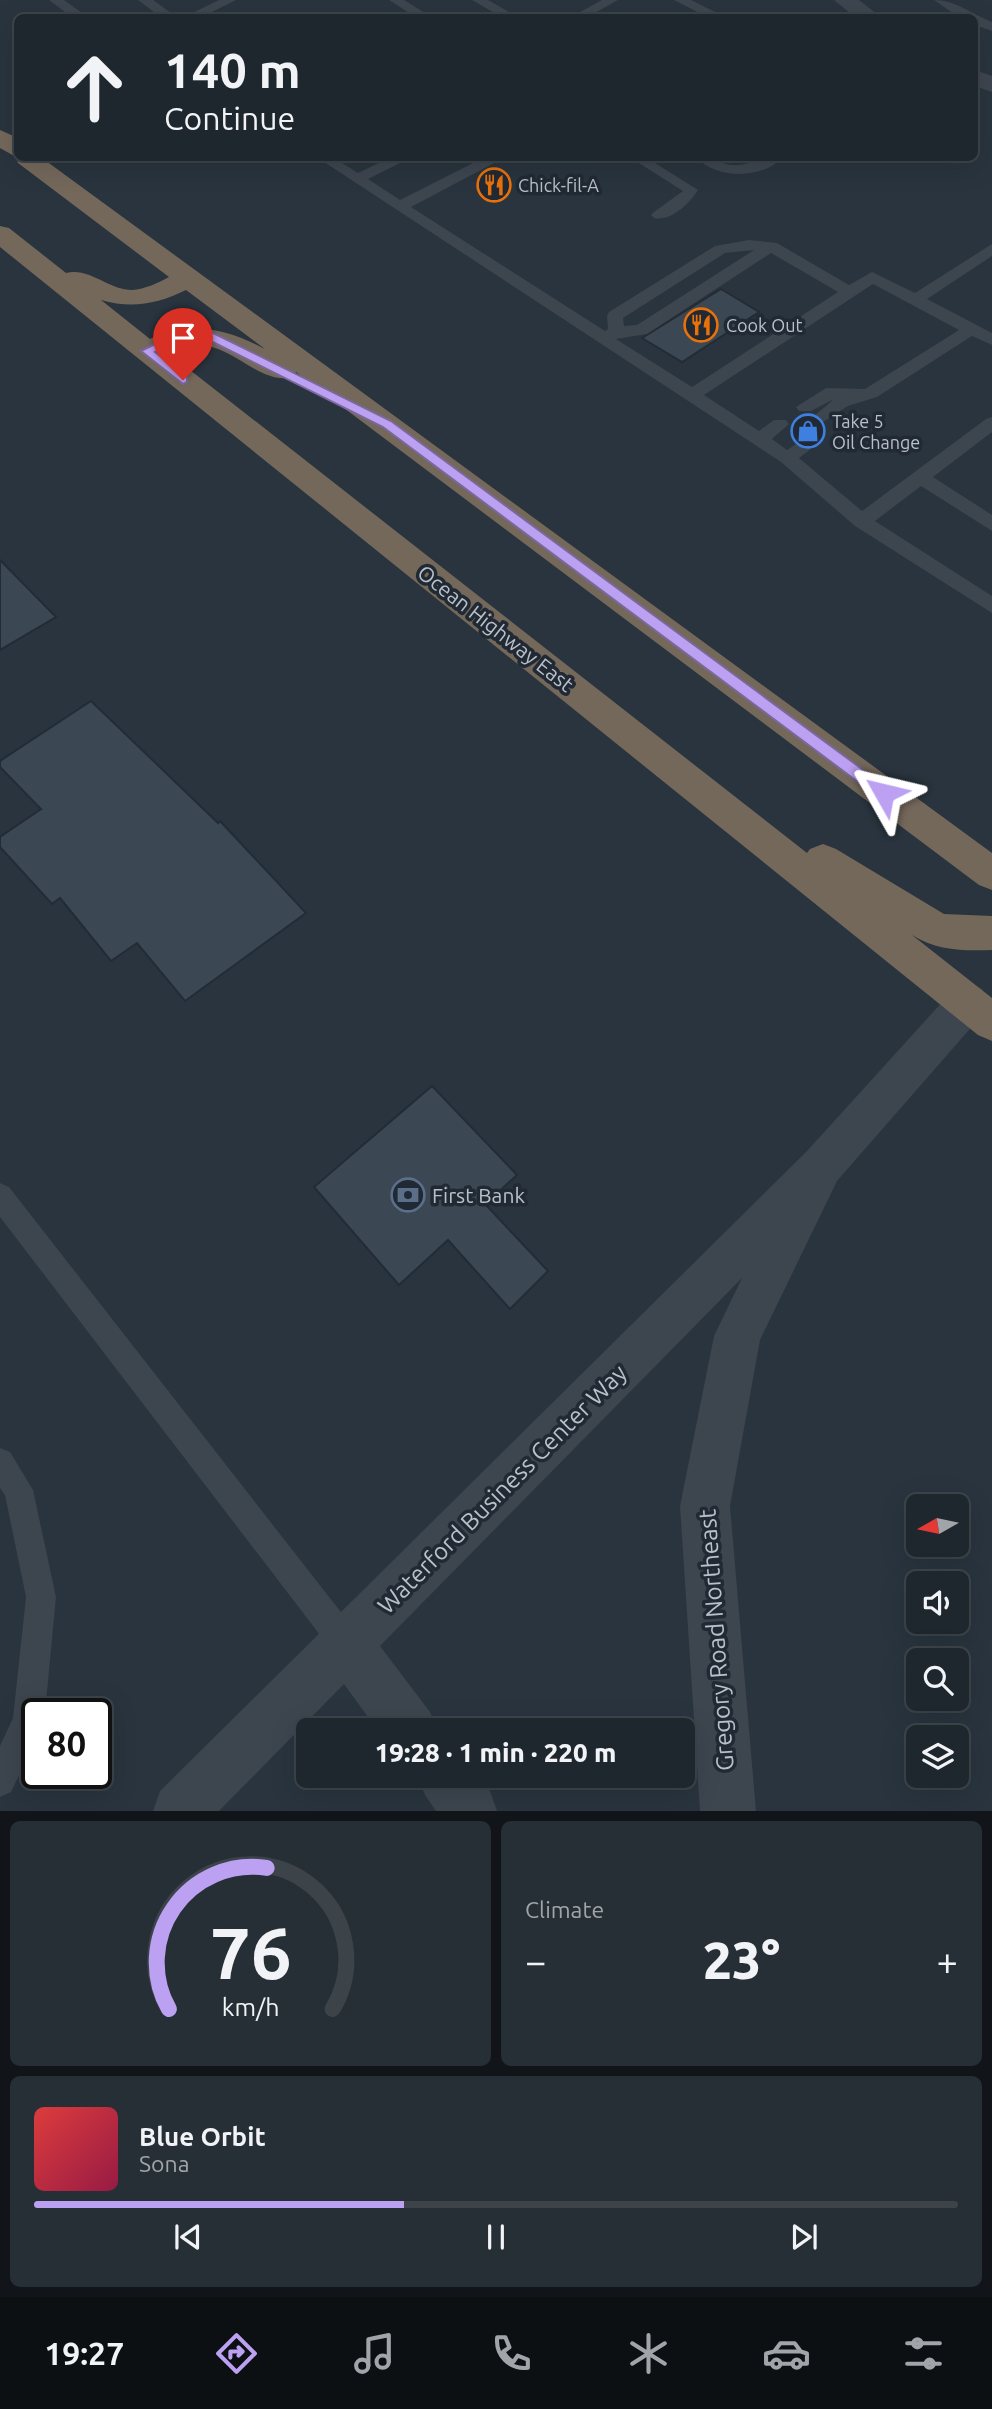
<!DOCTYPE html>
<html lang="en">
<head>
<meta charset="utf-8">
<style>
	:root { --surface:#1f272e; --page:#272f36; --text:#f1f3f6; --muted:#a1a5aa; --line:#3c444a; --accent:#bca0f2 }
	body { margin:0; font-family:Ubuntu,sans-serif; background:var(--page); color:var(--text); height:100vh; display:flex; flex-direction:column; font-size:26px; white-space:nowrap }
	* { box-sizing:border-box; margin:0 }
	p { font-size:23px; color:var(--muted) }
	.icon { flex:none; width:38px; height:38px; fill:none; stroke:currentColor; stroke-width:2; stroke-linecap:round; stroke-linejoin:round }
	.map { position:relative; height:1811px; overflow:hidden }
	.drawer { display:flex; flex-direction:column; gap:10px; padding:10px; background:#111519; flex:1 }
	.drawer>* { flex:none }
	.guide { position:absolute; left:14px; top:14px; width:964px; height:147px; border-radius:10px; box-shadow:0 7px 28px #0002,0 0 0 2px var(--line); background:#1f272e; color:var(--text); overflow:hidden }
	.needle { width:46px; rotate:261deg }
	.buttons { position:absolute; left:906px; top:1494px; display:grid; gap:14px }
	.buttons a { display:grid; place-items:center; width:63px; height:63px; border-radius:10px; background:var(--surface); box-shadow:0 7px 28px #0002,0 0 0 2px var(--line); font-size:35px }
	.speed { position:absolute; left:21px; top:1698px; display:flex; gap:14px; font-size:35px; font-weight:700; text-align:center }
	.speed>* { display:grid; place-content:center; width:91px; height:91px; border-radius:50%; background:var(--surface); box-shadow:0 7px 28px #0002,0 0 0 2px var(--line); line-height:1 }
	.speed .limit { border:4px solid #111; border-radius:10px; background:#fff; color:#111 }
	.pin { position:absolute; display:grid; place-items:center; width:60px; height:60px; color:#fff; margin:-72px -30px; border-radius:50% 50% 50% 0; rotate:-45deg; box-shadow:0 0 7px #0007 }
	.pin .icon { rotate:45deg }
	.me { position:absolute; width:77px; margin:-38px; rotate:307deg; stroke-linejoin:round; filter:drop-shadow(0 0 5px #0008) }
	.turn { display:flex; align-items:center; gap:24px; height:147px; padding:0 35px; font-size:32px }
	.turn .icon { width:91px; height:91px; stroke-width:2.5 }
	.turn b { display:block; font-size:49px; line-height:60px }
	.big { font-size:52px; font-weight:800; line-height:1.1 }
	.drawer .widget { flex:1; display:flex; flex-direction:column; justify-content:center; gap:10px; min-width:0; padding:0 24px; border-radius:10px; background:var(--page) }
	.drawer .dial { align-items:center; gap:0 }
	.dial svg { height:182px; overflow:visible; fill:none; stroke:var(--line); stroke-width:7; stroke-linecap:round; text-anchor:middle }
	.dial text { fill:var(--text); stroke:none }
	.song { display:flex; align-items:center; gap:21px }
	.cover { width:84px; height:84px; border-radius:10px; background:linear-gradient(135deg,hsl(0 70% 55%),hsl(340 70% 35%)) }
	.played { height:7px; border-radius:4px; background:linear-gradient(90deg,var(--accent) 40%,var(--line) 40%) }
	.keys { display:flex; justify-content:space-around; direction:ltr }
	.heat { display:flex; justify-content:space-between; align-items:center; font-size:38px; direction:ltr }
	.drawer .tiles { flex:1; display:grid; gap:10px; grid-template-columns:1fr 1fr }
	.widget:last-child { grid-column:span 2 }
	.trip { position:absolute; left:296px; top:1718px; width:399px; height:70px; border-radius:10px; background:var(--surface); box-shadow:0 7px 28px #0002,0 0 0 2px var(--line); font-weight:800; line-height:70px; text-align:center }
	.dock { display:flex; height:112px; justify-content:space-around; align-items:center; background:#0c1012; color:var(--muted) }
	.dock .icon { width:49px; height:49px }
	.dock .current { color:var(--accent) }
	.dock b { font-size:32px; color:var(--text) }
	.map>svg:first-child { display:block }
	.building { fill:#3b4854; stroke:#232c36; stroke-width:2 }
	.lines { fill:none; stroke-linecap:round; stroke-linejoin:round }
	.lane { fill:#3d454f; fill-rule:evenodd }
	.street { fill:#3d454f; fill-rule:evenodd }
	.highway { fill:#74685b; fill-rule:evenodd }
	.route { fill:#bca0f2; stroke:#7a689d; stroke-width:2 }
	.labels { text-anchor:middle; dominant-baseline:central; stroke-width:7; stroke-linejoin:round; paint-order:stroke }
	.far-poi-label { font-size:18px; fill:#b9c0c9; stroke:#212a34; text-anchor:start }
	.street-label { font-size:21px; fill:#b9c0c9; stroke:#212a34 }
	.poi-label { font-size:21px; fill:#b9c0c9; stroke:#212a34; text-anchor:start }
	.near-street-label { font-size:24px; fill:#b9c0c9; stroke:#212a34 }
</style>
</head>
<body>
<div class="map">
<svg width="992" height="1811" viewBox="0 0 992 1811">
	<rect width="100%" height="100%" fill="#29343e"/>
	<g class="building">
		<path d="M 721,289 L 759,312 L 682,362 L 642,338 Z"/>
		<path d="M 0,560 L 56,617 L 0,650 Z"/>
		<path d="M 91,701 L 218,823 L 220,821 L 306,913 L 185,1001 L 137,943 L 111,961 L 60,898 L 52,904 L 0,847 L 0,837 L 41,809 L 0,767 L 0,761 Z"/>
		<path d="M 432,1086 L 517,1175 L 485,1204 L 548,1271 L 510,1309 L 448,1240 L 399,1285 L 314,1187 Z"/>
	</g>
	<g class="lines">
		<g class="lane">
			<path d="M 49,0 L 64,0 L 89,18 L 73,18 Z"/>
			<path d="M 138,0 L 153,0 L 178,18 L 162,18 Z"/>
			<path d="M 219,0 L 236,0 L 200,18 L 182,18 Z"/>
			<path d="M 389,0 L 404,0 L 433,18 L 417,18 Z"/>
			<path d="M 472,0 L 488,0 L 520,18 L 503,18 Z"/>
			<path d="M 602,0 L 618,0 L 586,18 L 569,18 Z"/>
			<path d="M 674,0 L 691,0 L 727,18 L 709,18 Z"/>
			<path d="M 934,0 C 955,0 972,14 992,22 L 992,31 L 975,25 L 975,18 L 960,18 Z"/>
			<path d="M 318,158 L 334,158 L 358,173 L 389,158 L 406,158 L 404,161 L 368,179 L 400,200 L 483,158 L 500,158 L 498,161 L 411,207 L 605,331 L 608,329 L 607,316 L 609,312 L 715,246 L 749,240 L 777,243 L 849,285 L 872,272 L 915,293 L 992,244 L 992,256 L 927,299 L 992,333 L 992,345 L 972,336 L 877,397 L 848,406 L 823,422 L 814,416 L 834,399 L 811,411 L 799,411 L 796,407 L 826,388 L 865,389 L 959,330 L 873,284 L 704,395 L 759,431 L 774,420 L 786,420 L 789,424 L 772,439 L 787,450 L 805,438 L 817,438 L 820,442 L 799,458 L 862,511 L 986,419 L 992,417 L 992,432 L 933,477 L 992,515 L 992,531 L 921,486 L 875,521 L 992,596 L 992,613 L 855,526 L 781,462 ZM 754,250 L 637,325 L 624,326 L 623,318 L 725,253 ZM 771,253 L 838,292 L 692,387 L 616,339 L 647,334 Z"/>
			<path d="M 631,158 L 647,158 L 698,190 C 690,203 671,222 654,218 L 651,215 L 654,212 L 683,191 Z"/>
			<path d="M 697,158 C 716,156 721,166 736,165 C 752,165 765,154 781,159 C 761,179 717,179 697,158 Z"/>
			<path d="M 0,1183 L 9,1187 L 358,1634 L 362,1645 L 358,1656 L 347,1660 L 336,1656 L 0,1217 Z"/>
			<path d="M 0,1448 L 10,1452 L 33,1490 L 56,1597 L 45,1713 L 37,1713 L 37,1738 L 11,1792 L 0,1797 L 0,1746 L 13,1718 L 26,1597 L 5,1495 L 0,1488 Z"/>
		</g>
		<g class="street">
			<path d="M 834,0 L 859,0 L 882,18 L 856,18 Z"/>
			<path d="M 975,70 L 992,76 L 992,92 L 975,86 Z"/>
			<path d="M 968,984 L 982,989 L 988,1002 L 982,1015 L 837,1181 L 760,1340 L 730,1506 L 756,1811 L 700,1811 L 680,1506 L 714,1336 L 742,1278 L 380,1646 L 430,1712 L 438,1731 L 378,1731 L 344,1684 L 219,1811 L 153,1811 L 160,1791 L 807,1151 L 954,989 Z"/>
			<path d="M 417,1776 L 478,1776 L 490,1791 L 497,1811 L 436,1811 L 425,1795 Z"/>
		</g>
		<path class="highway" d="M 0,130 L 18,138 L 18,158 L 42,158 L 992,853 L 992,890 L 979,885 L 296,372 L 293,377 C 252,388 225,324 167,352 L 807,853 L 810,849 L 823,844 L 836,849 L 944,914 L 992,916 L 992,950 C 964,951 937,951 912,935 L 992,998 L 992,1041 L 978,1035 L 0,247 L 0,226 L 9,228 L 66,273 C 90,267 108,290 132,290 C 145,289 158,283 169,277 L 18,163 L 16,157 L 0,148 ZM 186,290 L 265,349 C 227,329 190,320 150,339 L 101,300 C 132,309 157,304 186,290 Z"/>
	</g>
	<path class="route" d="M 209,331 L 391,421 L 889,789 L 891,793 L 889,797 L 878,797 L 383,427 L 207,339 L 179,341 L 155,352 L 187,377 L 187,382 L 183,384 L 141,351 L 173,335 Z"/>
	<defs>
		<symbol id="restaurant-ring" viewBox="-11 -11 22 22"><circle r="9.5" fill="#212a34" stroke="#e8710a" stroke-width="1.5"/><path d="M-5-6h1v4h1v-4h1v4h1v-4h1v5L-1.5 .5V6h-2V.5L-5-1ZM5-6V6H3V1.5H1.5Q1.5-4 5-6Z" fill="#e8710a"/></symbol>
		<symbol id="shop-ring" viewBox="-11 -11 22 22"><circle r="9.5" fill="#212a34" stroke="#3f7fe0" stroke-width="1.5"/><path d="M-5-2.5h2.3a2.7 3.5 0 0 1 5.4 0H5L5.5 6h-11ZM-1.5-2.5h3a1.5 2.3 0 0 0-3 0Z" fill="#3f7fe0"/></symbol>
		<symbol id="bank-ring" viewBox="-11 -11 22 22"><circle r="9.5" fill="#212a34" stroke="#5c6f8a" stroke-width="1.5"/><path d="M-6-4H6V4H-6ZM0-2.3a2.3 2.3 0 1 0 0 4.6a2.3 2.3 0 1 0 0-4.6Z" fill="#5c6f8a"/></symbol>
	</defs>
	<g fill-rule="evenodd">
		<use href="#restaurant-ring" x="475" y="166" width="38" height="38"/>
		<use href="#restaurant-ring" x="682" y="306" width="38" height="38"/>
		<use href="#shop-ring" x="789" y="412" width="38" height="38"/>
		<use href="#bank-ring" x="389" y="1176" width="38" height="38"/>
	</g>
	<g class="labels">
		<g class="far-poi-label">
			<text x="518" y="185">Chick-fil-A</text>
			<text x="726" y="325">Cook Out</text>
			<text x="832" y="421">Take 5<tspan x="832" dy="21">Oil Change</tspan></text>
		</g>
		<g class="street-label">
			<text transform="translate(496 628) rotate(38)">Ocean Highway East</text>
		</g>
		<g class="poi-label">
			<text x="432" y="1195">First Bank</text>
		</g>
		<g class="near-street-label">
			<text transform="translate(502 1489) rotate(-45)">Waterford Business Center Way</text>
			<text transform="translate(716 1640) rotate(-94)">Gregory Road Northeast</text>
		</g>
	</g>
</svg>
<div class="buttons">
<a><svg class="needle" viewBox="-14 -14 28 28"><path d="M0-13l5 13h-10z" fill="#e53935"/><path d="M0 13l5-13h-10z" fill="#a1a5aa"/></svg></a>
<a><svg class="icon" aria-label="sound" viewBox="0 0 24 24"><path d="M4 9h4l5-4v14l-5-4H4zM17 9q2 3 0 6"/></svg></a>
<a><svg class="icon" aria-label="search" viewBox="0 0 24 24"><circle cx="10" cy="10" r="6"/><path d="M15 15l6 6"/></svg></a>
<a><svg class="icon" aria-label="layers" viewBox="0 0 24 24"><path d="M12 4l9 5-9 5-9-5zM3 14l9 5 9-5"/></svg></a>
</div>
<div class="speed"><div class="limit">80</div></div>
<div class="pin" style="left:183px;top:380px;background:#d93025"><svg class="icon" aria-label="arrive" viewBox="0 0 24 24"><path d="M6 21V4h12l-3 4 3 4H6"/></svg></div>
<svg class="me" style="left:884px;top:793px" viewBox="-20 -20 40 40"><path d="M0-17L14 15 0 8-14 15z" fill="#bca0f2" stroke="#fff" stroke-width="4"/></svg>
<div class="trip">19:28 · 1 min · 220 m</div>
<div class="guide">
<div class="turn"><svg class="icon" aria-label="ahead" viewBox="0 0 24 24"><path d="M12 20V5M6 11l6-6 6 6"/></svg><div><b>140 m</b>Continue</div></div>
</div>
</div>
<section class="drawer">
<div class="tiles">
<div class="widget dial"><svg viewBox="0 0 100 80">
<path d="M14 69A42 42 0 1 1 86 69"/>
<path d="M14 69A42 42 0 0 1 57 7" stroke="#bca0f2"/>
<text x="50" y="56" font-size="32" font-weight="700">76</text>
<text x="50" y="72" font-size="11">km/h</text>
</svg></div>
<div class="widget"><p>Climate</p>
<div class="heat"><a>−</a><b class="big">23°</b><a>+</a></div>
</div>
<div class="widget">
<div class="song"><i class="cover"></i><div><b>Blue Orbit</b><p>Sona</p></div></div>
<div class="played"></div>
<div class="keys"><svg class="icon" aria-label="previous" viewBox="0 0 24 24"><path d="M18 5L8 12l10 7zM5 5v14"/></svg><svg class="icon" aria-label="pause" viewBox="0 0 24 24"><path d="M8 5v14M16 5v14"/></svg><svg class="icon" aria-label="next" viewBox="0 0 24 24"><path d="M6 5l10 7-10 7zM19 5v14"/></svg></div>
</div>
</div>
</section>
<nav class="dock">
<b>19:27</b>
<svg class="icon current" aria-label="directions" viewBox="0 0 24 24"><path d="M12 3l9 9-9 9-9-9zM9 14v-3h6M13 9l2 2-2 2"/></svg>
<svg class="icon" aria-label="music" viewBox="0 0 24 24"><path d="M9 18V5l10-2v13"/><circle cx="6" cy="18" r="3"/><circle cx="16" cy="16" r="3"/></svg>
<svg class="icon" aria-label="phone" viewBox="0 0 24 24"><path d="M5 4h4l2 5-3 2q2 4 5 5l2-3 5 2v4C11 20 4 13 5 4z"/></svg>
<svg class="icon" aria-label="climate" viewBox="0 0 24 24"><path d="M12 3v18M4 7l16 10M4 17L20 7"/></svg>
<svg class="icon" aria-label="car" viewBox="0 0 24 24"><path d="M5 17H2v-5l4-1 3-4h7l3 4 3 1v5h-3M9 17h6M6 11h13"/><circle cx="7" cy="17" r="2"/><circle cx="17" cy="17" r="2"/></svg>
<svg class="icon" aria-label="filters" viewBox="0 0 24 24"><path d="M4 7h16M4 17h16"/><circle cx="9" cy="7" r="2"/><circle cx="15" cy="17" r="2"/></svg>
</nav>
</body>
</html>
